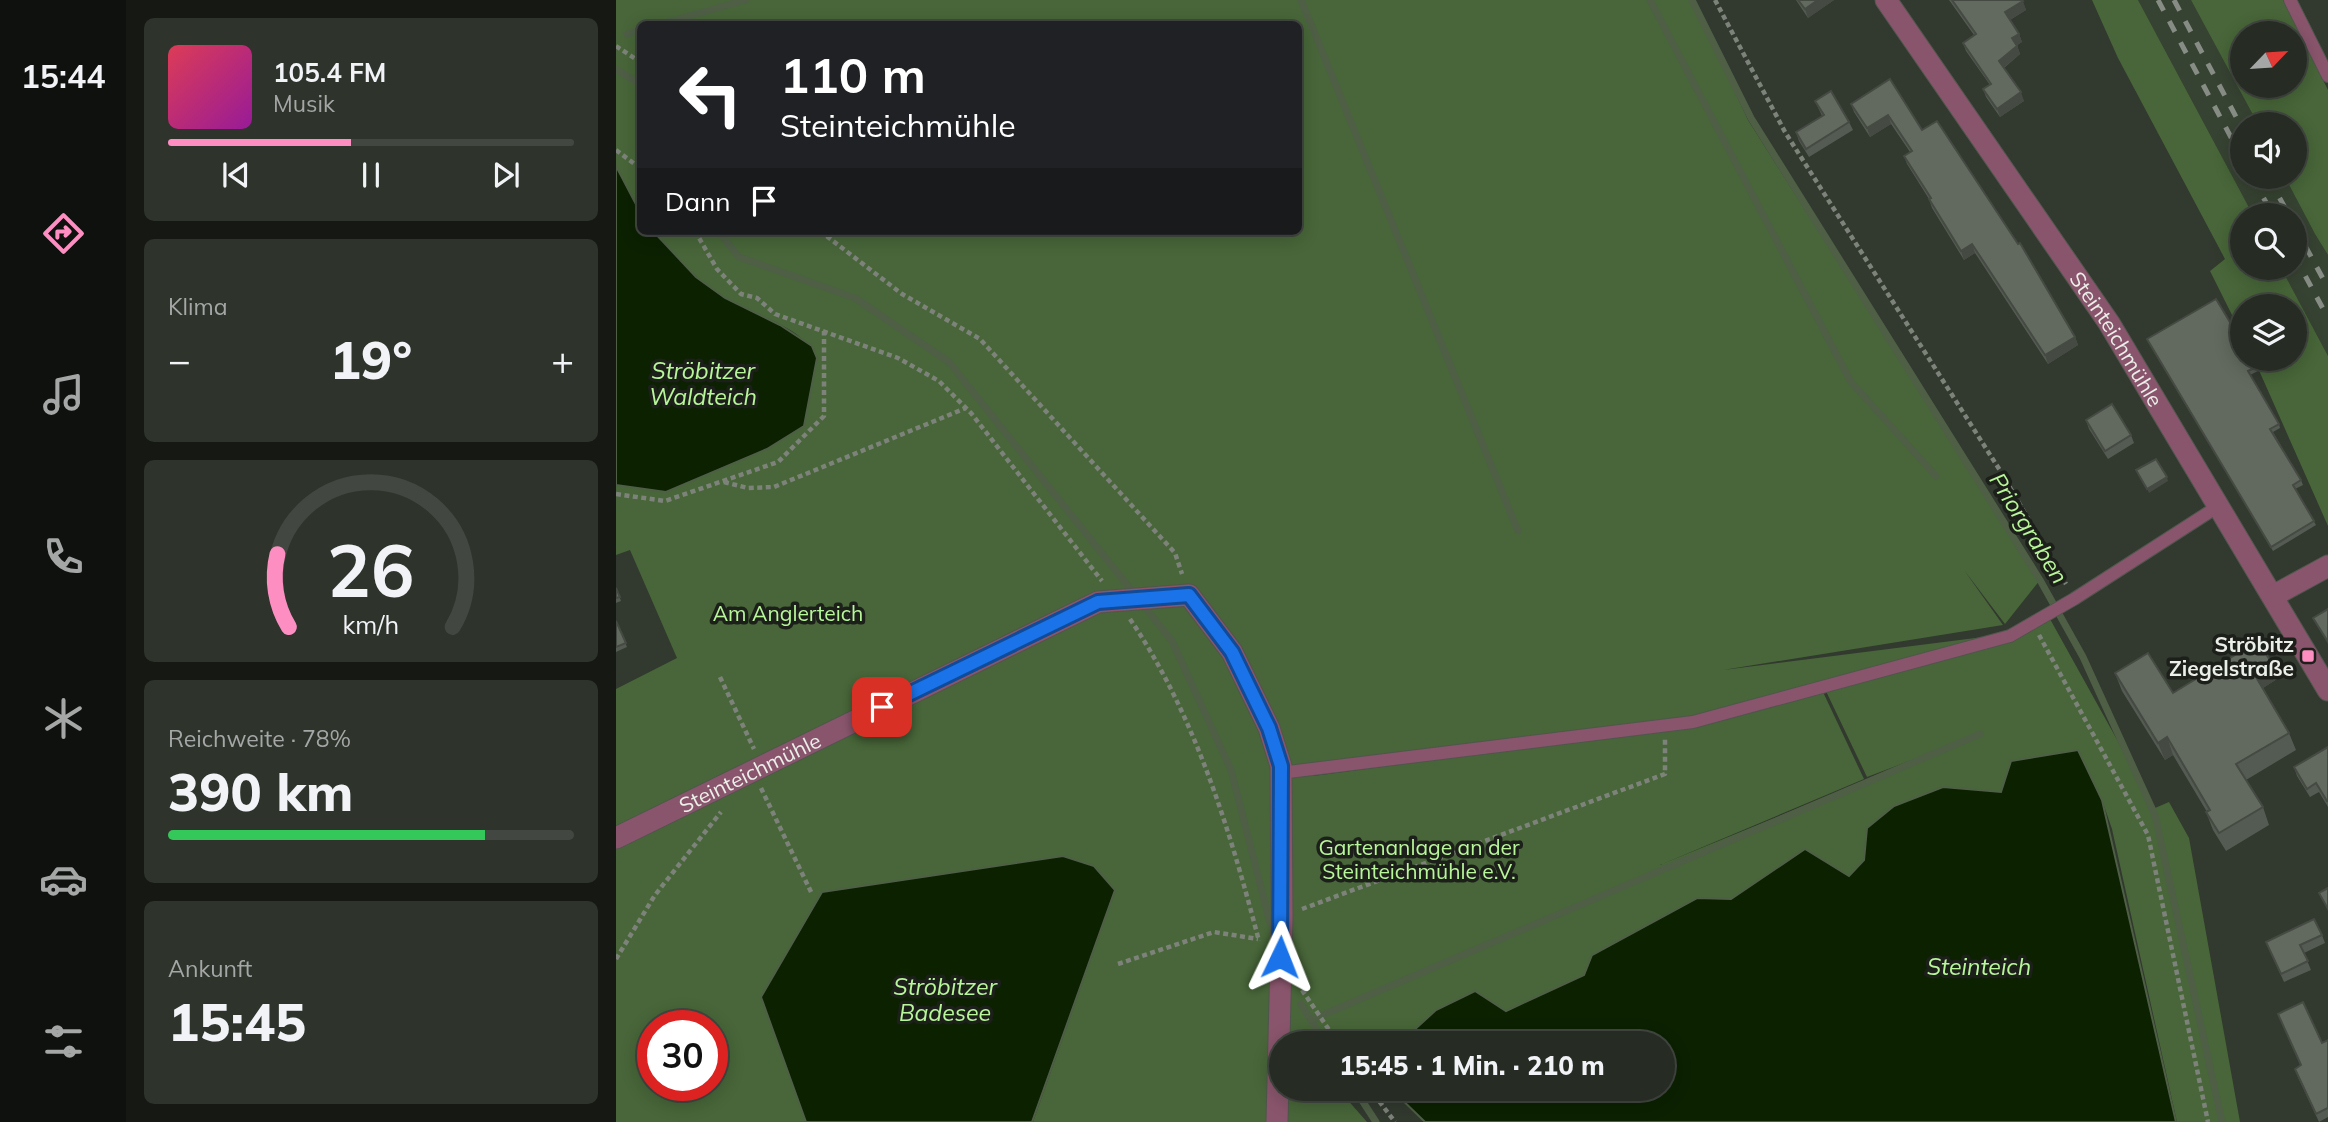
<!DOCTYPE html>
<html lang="de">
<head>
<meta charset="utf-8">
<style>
	:root { --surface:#262b23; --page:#2e332b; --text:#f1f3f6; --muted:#a4a7a6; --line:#424741; --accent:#fd8ec1 }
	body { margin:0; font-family:Mulish,sans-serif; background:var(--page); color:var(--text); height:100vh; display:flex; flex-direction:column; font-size:26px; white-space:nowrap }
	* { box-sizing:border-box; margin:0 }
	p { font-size:23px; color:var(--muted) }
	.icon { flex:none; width:38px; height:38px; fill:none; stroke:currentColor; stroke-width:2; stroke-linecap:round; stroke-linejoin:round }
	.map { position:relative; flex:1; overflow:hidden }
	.panel { display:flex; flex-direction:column; gap:18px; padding:18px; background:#151813; width:490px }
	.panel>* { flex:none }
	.guide { position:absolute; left:21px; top:21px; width:665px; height:214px; border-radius:10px; box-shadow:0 4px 18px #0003,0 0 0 2px var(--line); background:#202124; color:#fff; overflow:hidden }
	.needle { width:46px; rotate:65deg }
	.buttons { position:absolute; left:1614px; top:21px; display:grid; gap:14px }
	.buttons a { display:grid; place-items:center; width:77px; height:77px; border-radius:50%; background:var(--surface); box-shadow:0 4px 18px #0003,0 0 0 2px var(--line); font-size:35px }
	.speed { position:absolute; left:21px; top:1010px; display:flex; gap:14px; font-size:35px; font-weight:700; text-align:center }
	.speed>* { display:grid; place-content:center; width:91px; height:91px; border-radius:50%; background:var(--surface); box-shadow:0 4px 18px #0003,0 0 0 2px var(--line); line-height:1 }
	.speed .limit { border:10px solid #d22; background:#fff; color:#111 }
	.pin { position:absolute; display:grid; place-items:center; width:60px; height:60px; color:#fff; margin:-30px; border-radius:14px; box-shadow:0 4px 10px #0006 }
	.me { position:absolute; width:77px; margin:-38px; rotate:2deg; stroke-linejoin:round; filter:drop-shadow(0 0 5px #0008) }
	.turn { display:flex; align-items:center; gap:24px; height:147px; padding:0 28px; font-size:32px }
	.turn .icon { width:91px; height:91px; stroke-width:2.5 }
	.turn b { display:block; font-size:49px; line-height:60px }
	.then { display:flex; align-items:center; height:66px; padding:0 28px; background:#0003; gap:14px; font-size:26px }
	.big { font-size:52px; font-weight:800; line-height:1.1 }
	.panel .card { flex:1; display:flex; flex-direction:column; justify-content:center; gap:10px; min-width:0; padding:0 24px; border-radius:10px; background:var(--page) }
	.panel .dial { align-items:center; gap:0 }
	.dial svg { height:182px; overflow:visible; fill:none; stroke:var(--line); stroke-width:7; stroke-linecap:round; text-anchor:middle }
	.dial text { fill:var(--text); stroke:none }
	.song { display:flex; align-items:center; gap:21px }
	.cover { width:84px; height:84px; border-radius:10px; background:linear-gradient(135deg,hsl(350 70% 55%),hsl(300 70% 35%)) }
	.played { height:7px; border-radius:4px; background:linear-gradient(90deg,var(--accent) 45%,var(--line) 45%) }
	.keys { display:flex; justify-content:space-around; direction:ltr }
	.heat { display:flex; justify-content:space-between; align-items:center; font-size:38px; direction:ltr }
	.charge { height:10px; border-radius:5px; background:linear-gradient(90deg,#34c759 78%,var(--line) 0) }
	.trip { position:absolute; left:653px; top:1031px; width:406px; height:70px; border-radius:35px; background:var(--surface); box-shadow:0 4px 18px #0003,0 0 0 2px var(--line); font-weight:800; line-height:70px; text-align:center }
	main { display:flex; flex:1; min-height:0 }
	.tab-bar { display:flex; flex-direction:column; width:126px; justify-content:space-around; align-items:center; background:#0f110e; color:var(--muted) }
	.tab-bar .icon { width:49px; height:49px }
	.tab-bar .current { color:var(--accent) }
	.tab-bar b { font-size:32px; color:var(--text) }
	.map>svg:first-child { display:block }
	.built { fill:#374332 }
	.green { fill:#486639; fill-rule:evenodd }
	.water { fill:#0b2100; stroke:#4e5f46; stroke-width:2 }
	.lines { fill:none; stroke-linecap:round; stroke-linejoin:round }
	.stream { stroke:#4e5f46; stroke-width:7 }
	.lane-casing { stroke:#50564d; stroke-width:14 }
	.street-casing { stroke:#50564d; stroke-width:23 }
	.path { stroke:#7d837a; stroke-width:4.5; stroke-dasharray:5 3.5; stroke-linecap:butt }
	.lane { stroke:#89556c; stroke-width:12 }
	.street { stroke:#89556c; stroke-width:21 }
	.rail { stroke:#878d85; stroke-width:5; stroke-dasharray:12 12; stroke-linecap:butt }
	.wall { fill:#545b52 }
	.shaded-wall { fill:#454a42 }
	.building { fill:#626a5f; stroke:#454a42; stroke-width:2 }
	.route-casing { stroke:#114b97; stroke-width:18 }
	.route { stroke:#1a73e8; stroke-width:12 }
	.poi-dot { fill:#fd8ec1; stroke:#1c1f1a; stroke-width:2.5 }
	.labels { text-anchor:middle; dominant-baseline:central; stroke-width:7; stroke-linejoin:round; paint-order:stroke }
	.street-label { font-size:21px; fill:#ebefe9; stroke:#1c1f1a }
	.park-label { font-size:21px; fill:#b8f799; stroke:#1c1f1a }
	.poi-label { font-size:21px; font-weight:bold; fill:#ebefe9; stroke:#1c1f1a; text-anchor:end }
	.water-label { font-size:23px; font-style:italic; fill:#b8f799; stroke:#1c1f1a }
</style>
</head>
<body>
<main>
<nav class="tab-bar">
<b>15:44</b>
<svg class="icon current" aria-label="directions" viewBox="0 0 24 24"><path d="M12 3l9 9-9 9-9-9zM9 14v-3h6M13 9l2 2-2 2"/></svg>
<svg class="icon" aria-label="music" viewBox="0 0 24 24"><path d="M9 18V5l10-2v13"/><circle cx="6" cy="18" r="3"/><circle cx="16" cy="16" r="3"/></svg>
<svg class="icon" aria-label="phone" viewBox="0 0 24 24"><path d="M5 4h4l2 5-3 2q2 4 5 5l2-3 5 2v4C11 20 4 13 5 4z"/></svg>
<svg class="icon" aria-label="climate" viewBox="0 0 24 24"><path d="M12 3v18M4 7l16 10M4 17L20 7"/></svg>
<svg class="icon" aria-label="car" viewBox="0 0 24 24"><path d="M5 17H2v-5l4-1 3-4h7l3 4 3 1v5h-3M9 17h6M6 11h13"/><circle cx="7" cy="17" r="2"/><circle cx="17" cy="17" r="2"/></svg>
<svg class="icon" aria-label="filters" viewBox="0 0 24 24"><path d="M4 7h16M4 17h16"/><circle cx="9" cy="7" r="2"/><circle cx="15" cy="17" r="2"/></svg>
</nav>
<section class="panel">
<div class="card">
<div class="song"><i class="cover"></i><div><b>105.4 FM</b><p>Musik</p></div></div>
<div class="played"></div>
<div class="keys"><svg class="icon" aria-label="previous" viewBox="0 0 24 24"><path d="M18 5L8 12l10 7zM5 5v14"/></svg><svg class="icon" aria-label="pause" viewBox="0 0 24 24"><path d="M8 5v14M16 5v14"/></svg><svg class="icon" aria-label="next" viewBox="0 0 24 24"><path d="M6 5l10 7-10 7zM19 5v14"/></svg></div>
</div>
<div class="card"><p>Klima</p>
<div class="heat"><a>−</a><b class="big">19°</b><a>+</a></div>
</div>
<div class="card dial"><svg viewBox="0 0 100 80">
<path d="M14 69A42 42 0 1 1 86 69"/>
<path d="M14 69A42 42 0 0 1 9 37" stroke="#fd8ec1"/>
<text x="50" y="56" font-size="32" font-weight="700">26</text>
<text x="50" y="72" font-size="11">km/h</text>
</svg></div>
<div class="card"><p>Reichweite · 78%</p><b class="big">390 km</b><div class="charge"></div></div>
<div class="card"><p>Ankunft</p><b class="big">15:45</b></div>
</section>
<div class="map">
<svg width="1712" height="1122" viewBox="0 0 1712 1122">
	<rect width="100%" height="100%" fill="#32392f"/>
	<path class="built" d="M 1522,0 L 1575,0 L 1621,84 L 1642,124 L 1626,124 L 1626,177 L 1669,177 L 1699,234 L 1712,255 L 1712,356 L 1665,268 L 1678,268 L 1678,215 L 1637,215 Z"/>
	<g class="green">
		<path d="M 0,0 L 1076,0 L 1132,120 L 1424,580 L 1389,624 L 1348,570 L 1387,625 L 1107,670 L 1391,634 L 1434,619 L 1539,808 L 1553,802 L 1573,838 L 1624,1122 L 1561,1122 L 1496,829 L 1486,800 L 1386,795 L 1251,828 L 1248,860 L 1232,877 L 1115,899 L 1081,898 L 968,975 L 890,1011 L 785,1043 L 665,1043 L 665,1088 L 722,1089 L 751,1122 L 417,1122 L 499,891 L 243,888 L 206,892 L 145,997 L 190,1122 L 0,1122 L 0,689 L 61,658 L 14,550 L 0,555 L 0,485 L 50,492 L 201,358 C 188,326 136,315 108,297 C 80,280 59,255 37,231 L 682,231 L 682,24 L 24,24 L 24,212 L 0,166 ZM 1208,687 L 1251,777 L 1341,743 L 1044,865 L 1248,779 L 1207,692 L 1077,726 L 697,776 L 694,768 L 1073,720 ZM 37,1026 L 96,1026 L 96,1085 L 37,1085 Z"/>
		<path d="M 1476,0 L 1522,0 L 1637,215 L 1626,215 L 1626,268 L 1665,268 L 1712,356 L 1712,526 L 1638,359 L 1678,359 L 1678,306 L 1626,306 L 1626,335 L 1594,271 L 1609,259 L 1502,58 Z"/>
		<path d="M 1575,0 L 1667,0 L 1712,90 L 1712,255 L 1699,234 L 1669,177 L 1678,177 L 1678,124 L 1642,124 ZM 1626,33 L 1678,33 L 1678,86 L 1626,86 Z"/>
	</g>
	<g class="water">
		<path d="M 0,166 L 24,212 L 24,231 L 37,231 L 80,277 L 109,298 L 164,325 L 196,346 L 201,358 L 188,426 L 151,449 L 50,492 L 0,485 Z"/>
		<path d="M 1462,750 L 1486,800 L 1560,1122 L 809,1122 L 775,1089 L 1046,1088 L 1046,1043 L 784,1043 L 820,1010 L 859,991 L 890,1011 L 968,975 L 976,955 L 1081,898 L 1115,899 L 1189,849 L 1233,876 L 1248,860 L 1251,828 L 1278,806 L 1327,787 L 1385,792 L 1395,761 Z"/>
		<path d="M 447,856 L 478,866 L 499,890 L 416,1122 L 190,1122 L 145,997 L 206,892 Z"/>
	</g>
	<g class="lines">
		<g class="stream">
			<path d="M 685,0 L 902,531"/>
			<path d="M 1034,0 L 1235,382 L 1320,476"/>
			<path d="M 1076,0 L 1135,118 L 1424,580 L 1467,657 L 1539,815 L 1606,1122"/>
			<path d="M 45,24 L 130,0"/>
			<path d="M 11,34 L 24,30"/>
			<path d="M 0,69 L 24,84"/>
			<path d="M 102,231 L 123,257 L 239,298 L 333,362 L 556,641 L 615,770 L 654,923"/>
			<path d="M 685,1004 L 709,1043"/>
			<path d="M 695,1020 L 1364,734"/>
			<path d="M 738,1088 L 760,1122"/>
		</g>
		<defs>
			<g id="lane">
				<path d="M 1674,0 L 1712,76"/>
				<path d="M 664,773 L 1077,722 L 1394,636 L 1458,599 L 1601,507"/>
			</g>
			<g id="street">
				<path id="s1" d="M 1270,0 L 1493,323 L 1712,690"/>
				<path d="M 1657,596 L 1712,566"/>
				<path id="s2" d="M 0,838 L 482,602 L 573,595 L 616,652 L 653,728 L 665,766 L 666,917 L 661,1122"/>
			</g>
		</defs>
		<use href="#lane" class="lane-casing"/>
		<use href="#street" class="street-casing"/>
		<g class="path">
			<path d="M 1099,0 L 1169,132 L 1385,472 L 1450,584"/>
			<path d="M 0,46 L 24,62"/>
			<path d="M 0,150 L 24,168"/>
			<path d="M 79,231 L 101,269 L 125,294 L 141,298 L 159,314 L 282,358 L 323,381 L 355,413 L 486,581"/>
			<path d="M 204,231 L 286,294 L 364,339 L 559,553 L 566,574"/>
			<path d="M 108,482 L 132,488 L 158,487 L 350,408"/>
			<path d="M 0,494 L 49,501 L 162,462 L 208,416 L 208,331"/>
			<path d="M 514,619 C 579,715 614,830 643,941"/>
			<path d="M 1423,635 L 1532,835 L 1592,1122"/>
			<path d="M 104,677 L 138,749"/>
			<path d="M 145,788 L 196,894"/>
			<path d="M 686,909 L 1049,774 L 1049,739"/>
			<path d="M 0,959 L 39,895 L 105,812"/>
			<path d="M 502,964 L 598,932 L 642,939"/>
			<path d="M 686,990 L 722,1043"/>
			<path d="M 753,1088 L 779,1122"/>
		</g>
		<use href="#lane" class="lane"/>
		<use href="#street" class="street"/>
		<g class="rail">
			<path d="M 1542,0 L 1626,158"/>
			<path d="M 1558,0 L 1626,128"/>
			<path d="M 1636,177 L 1657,215"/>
			<path d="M 1652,177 L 1673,215"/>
			<path d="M 1678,225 L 1712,288"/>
			<path d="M 1678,255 L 1712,318"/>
		</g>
	</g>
	<g class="wall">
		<path d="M 1180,0 L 1218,0 L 1192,18 Z"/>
		<path d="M 1333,0 L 1406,0 L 1410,10 L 1394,20 L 1403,34 L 1406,42 L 1401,45 L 1404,54 L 1388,68 L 1408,101 L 1384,117 L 1370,97 L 1367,89 L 1374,85 L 1350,51 L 1347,43 L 1358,35 Z"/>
		<path d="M 1274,79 L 1306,130 L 1459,337 L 1462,345 L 1432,364 L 1359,253 L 1348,260 L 1316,208 L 1313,199 L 1291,164 L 1288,156 L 1294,152 L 1275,124 L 1254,137 L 1238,112 L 1235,104 Z"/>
		<path d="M 1199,101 L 1233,122 L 1237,130 L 1193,157 L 1183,141 L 1180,132 L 1206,116 Z"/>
		<path d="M 1531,339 L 1640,367 L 1642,371 L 1634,375 L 1663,424 L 1664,428 L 1657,432 L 1685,480 L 1687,485 L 1679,489 L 1700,525 L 1657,551 Z"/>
		<path d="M 1470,420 L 1515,435 L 1518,443 L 1492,459 L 1473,429 Z"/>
		<path d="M 0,588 L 5,601 L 0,603 Z"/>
		<path d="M 0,621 L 11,647 L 0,652 Z"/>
		<path d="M 1655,662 L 1661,679 L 1647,688 L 1673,733 L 1680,750 L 1630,780 L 1647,807 L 1653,825 L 1610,851 L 1597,830 L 1590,812 L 1591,812 L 1557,755 L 1549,760 L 1506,691 L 1499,673 L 1557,693 Z"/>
		<path d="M 1712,747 L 1712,807 L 1703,792 L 1694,797 L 1681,776 L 1678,767 Z"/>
		<path d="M 1706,935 L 1709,943 L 1688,953 L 1695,970 L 1668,982 L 1650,942 Z"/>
		<path d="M 1662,1014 L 1706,1043 L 1712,1040 L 1712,1117 L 1703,1122 L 1682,1077 L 1679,1069 L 1685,1066 Z"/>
	</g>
	<g class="shaded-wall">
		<path d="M 1202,0 L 1218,0 L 1192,18 L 1189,9 Z"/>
		<path d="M 1407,1 L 1410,10 L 1392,21 L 1389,12 Z"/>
		<path d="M 1403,34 L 1406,42 L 1399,47 L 1396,38 Z"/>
		<path d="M 1401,46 L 1404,54 L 1386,69 L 1383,61 Z"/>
		<path d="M 1405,92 L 1408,101 L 1384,117 L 1381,109 Z"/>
		<path d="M 1272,115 L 1275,124 L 1254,137 L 1251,128 Z"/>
		<path d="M 1356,244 L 1359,253 L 1348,260 L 1345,251 Z"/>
		<path d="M 1459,337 L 1462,345 L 1432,364 L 1429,355 Z"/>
		<path d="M 1551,477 L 1552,481 L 1533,493 L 1531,489 Z"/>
		<path d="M 1655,662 L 1661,679 L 1644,690 L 1637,672 Z"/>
		<path d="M 1551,737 L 1557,755 L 1549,760 L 1542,743 Z"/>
	</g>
	<g class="building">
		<path d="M 1182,0 L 1202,0 L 1189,9 Z"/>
		<path d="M 1336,0 L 1406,0 L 1407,1 L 1389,12 L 1403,34 L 1396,38 L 1401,46 L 1383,61 L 1405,92 L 1381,109 L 1367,89 L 1375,84 L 1347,43 L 1360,34 Z"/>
		<path d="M 1274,79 L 1306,130 L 1321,121 L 1402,244 L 1404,243 L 1459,337 L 1429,355 L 1356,244 L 1345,251 L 1313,199 L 1315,198 L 1288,156 L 1296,151 L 1272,115 L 1251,128 L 1235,104 Z"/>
		<path d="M 1215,91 L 1233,122 L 1190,149 L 1180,132 L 1208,115 L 1199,101 Z"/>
		<path d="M 1600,299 L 1626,342 L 1626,359 L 1635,359 L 1640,367 L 1632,371 L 1663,424 L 1654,429 L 1685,480 L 1677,485 L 1698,521 L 1655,547 L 1531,339 Z"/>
		<path d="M 1496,404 L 1515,435 L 1489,451 L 1470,420 Z"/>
		<path d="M 1540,459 L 1551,477 L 1531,489 L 1520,470 Z"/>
		<path d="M 0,588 L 4,597 L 0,598 Z"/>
		<path d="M 1712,609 L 1712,642 L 1697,618 Z"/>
		<path d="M 0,621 L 10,643 L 0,647 Z"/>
		<path d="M 1642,641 L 1655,662 L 1637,672 L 1673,733 L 1620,764 L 1647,807 L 1603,833 L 1590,812 L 1594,810 L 1551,737 L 1542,743 L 1499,673 L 1532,653 L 1557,693 Z"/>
		<path d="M 1712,747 L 1712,801 L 1711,801 L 1700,783 L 1691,789 L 1678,767 Z"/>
		<path d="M 1712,888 L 1712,909 L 1703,893 Z"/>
		<path d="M 1698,919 L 1706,935 L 1684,945 L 1692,961 L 1665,974 L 1650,942 Z"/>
		<path d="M 1687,1002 L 1706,1043 L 1712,1040 L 1712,1108 L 1700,1114 L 1679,1069 L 1685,1065 L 1662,1014 Z"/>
	</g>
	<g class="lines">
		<defs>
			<path id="route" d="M 266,707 L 482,602 L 573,595 L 616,652 L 653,728 L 665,766 L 664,957"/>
		</defs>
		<use href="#route" class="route-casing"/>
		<use href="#route" class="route"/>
	</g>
	<rect class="poi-dot" x="1685" y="649" width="14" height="14" rx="3.5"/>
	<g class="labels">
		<g class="street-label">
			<text stroke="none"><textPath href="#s1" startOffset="410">Steinteichmühle</textPath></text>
			<text stroke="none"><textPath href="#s2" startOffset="149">Steinteichmühle</textPath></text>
		</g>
		<g class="park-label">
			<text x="172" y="613">Am Anglerteich</text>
			<text x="803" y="847">Gartenanlage an der<tspan x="803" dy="24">Steinteichmühle e.V.</tspan></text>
		</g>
		<g class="poi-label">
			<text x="1678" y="644">Ströbitz<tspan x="1678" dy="24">Ziegelstraße</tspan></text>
		</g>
		<g class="water-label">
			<text x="87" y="370">Ströbitzer<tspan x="87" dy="26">Waldteich</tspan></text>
			<text transform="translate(1413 528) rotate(58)">Priorgraben</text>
			<text x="1363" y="966">Steinteich</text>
			<text x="329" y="986">Ströbitzer<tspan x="329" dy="26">Badesee</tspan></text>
		</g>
	</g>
</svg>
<div class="buttons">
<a><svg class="needle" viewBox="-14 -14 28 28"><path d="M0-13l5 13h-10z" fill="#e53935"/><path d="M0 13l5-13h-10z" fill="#a4a7a6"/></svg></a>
<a><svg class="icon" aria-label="sound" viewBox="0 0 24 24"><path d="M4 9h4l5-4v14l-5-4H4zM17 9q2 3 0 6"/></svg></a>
<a><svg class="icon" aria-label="search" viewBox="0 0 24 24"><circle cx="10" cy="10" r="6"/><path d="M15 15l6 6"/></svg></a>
<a><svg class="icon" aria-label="layers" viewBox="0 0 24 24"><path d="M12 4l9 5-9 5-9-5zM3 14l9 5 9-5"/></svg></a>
</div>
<div class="speed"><div class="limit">30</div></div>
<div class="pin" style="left:266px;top:707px;background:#d93025"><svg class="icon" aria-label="arrive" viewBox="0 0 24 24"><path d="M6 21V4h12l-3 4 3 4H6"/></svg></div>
<svg class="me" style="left:664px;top:957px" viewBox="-20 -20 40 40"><path d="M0-17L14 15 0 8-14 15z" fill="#1a73e8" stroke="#fff" stroke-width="4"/></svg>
<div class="trip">15:45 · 1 Min. · 210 m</div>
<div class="guide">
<div class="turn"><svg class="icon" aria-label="left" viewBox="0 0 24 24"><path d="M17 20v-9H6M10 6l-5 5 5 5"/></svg><div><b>110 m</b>Steinteichmühle</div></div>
<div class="then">Dann<svg class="icon" aria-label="arrive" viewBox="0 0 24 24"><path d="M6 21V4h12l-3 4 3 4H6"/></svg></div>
</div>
</div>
</main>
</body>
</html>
